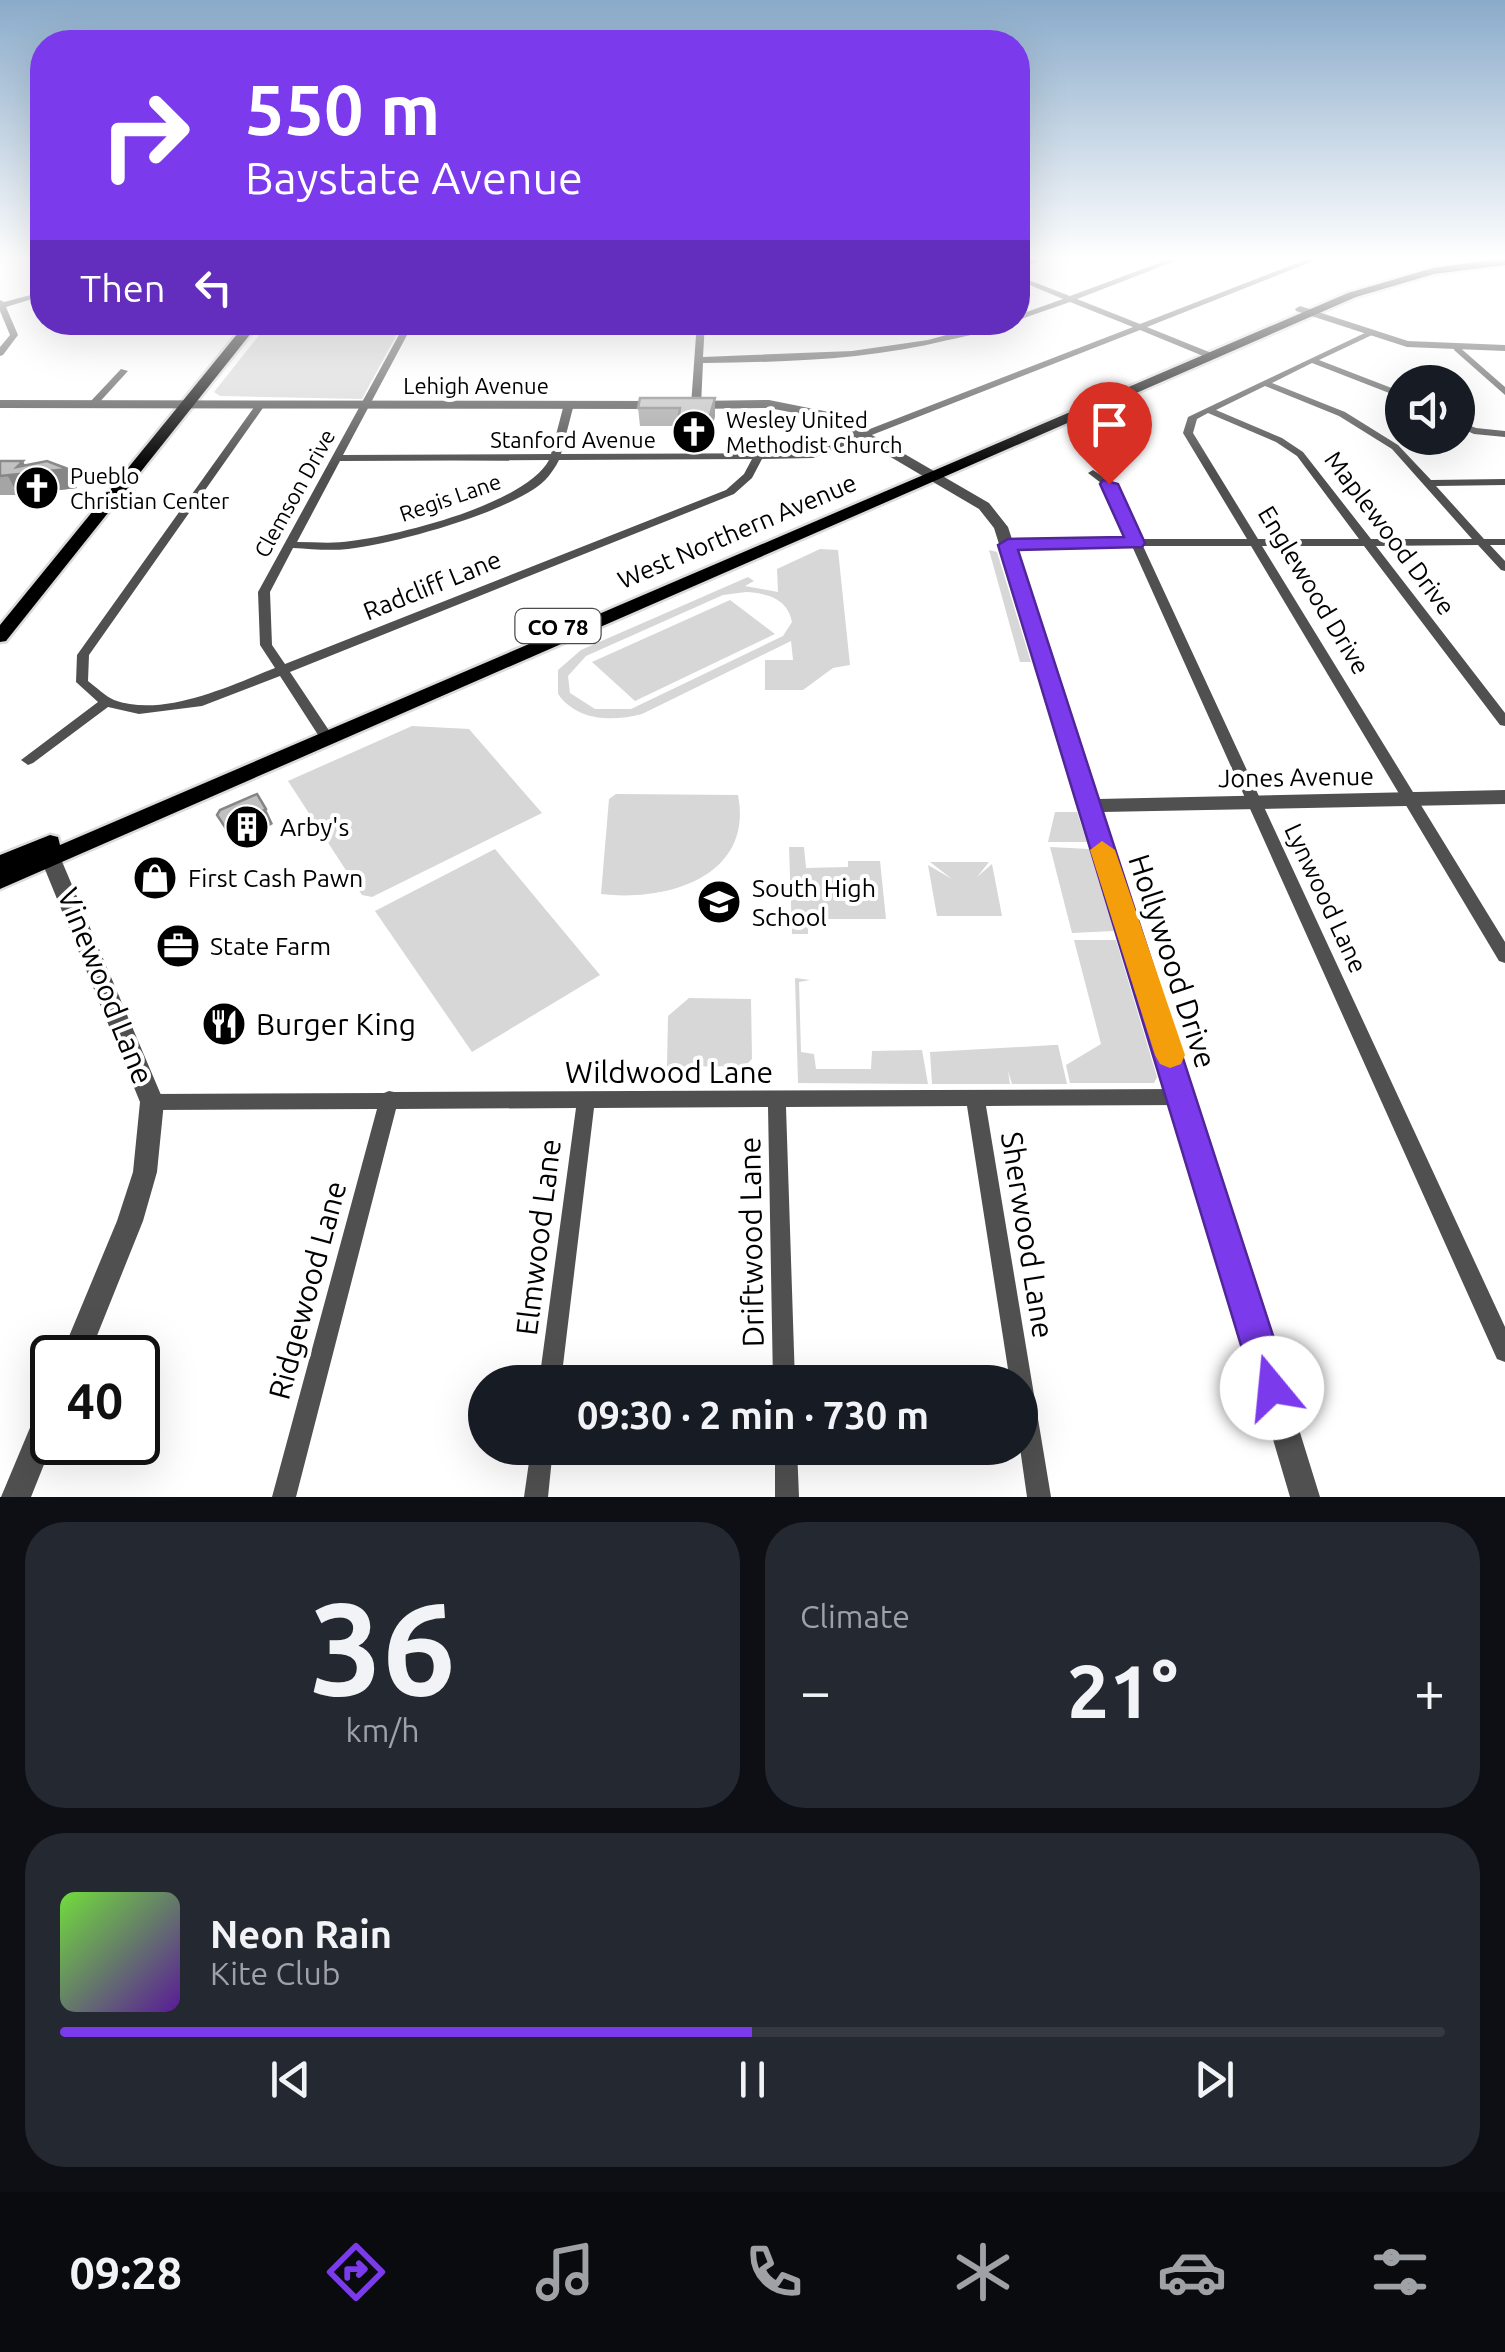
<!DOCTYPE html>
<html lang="en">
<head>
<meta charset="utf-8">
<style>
	:root { --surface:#171b24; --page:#242831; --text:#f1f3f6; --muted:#9ea1a6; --line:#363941; --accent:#7c3aed }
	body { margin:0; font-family:Ubuntu,sans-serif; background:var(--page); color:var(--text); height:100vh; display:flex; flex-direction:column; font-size:38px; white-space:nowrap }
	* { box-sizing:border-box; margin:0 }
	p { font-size:32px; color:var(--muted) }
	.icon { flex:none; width:55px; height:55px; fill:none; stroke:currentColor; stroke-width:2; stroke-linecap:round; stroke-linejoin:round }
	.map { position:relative; height:1497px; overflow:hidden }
	.panel { display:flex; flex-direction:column; gap:25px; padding:25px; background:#0d0f14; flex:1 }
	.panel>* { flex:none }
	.banner { position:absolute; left:30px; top:30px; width:1000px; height:305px; border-radius:40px; box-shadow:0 10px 40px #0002; background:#7c3aed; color:#fff; overflow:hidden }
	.tools { position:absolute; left:1385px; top:365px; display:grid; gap:20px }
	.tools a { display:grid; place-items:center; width:90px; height:90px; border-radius:50%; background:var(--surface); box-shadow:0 10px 40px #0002; font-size:50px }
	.speed { position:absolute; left:30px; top:1335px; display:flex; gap:20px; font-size:50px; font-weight:700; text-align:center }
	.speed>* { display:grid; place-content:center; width:130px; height:130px; border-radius:50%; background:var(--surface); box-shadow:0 10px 40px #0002; line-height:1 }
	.speed .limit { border:5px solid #111; border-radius:15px; background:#fff; color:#111 }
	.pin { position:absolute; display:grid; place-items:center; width:85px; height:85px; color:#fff; margin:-102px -42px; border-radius:50% 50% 50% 0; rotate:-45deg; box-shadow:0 0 10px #0007 }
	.pin .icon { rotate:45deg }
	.me { position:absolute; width:110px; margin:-55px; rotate:343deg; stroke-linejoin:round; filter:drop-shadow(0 0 8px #0008) }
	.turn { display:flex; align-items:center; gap:35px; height:210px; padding:0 50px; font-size:45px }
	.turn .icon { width:130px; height:130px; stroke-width:2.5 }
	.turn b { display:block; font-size:70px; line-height:85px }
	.then { display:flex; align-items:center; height:95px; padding:0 50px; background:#0003; gap:20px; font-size:38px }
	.big { font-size:75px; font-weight:700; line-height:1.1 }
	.panel .tile { flex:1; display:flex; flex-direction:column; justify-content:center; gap:15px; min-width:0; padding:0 35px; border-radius:40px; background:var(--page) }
	.panel .dial { align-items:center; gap:0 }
	.dial b { font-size:130px; line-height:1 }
	.song { display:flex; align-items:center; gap:30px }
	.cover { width:120px; height:120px; border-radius:15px; background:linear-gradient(135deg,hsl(100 70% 55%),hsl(270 70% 35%)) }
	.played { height:10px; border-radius:5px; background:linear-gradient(90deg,var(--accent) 50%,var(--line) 50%) }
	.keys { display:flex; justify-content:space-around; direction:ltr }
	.heat { display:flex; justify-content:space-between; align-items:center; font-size:55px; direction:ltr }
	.panel .tiles { flex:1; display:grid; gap:25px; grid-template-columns:1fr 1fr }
	.tile:last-child { grid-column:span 2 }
	.trip { position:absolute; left:468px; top:1365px; width:570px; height:100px; border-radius:50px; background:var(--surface); box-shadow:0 10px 40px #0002; font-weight:700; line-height:100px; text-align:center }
	.menu { display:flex; height:160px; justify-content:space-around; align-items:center; background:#090b0e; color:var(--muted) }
	.menu .icon { width:70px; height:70px }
	.menu .current { color:var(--accent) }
	.menu b { font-size:45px; color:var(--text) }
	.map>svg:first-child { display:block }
	.green { fill:#d7d7d7; fill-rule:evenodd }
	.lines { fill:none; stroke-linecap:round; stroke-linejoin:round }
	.primary-casing { stroke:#dbdbdb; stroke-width:5 }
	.minor { fill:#505050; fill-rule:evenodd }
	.tertiary { fill:#505050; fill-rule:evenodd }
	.primary { fill:#000; fill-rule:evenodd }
	.wall { fill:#a5a5a5 }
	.shaded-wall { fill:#868686 }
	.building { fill:#c0c0c0; stroke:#868686; stroke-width:2.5 }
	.route { fill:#7c3aed; stroke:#51269a; stroke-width:2.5 }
	.slow { fill:#f59e0b }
	.labels { text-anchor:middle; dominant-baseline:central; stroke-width:8; stroke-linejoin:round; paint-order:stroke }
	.far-street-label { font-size:22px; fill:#000; stroke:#fff }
	.far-poi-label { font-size:22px; fill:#000; stroke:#fff; text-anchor:start }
	.shield { fill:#fff; stroke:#4c4c4c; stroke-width:2.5 }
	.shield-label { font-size:22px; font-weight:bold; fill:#000 }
	.street-label { font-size:25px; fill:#000; stroke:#fff }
	.poi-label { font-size:25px; fill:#000; stroke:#fff; text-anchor:start }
	.near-street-label { font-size:30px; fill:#000; stroke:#fff }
	.near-poi-label { font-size:30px; fill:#000; stroke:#fff; text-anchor:start }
</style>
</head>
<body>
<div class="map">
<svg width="1505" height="1497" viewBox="0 0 1505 1497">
	<rect width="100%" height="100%" fill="#fff"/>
	<g class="green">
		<path d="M 269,323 L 403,323 L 362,399 L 220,396 L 214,392 Z"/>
		<path d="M 820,549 L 838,550 L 850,665 L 833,668 L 803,690 L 765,690 L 765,660 L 793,660 L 791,641 L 642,714 C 612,722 577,721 558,694 L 558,670 L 581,650 L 748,577 L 754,581 L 745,586 L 778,592 L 777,569 ZM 746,592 C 767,593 788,599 792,622 L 783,636 L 631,709 L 595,709 L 570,693 L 568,676 L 586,656 L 723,595 Z"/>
		<path d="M 989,550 L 997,552 L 1031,662 L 1020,662 Z"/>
		<path d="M 730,600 L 775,634 L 635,701 L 592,662 Z"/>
		<path d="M 412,726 L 469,729 L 542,813 L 372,897 L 362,895 L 288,781 Z"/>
		<path d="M 616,794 L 738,795 C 754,877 666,902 601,894 L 609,799 Z"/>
		<path d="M 1055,812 L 1077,812 L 1087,842 L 1048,842 Z"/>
		<path d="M 789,847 L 804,847 L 806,868 L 848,867 L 848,861 L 880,861 L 886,919 L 808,919 L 808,934 L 792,934 Z"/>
		<path d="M 1050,847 L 1089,849 L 1114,931 L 1072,933 Z"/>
		<path d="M 495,849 L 600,975 L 472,1052 L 375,911 Z"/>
		<path d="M 930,862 L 989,862 L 977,877 L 992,864 L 1002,916 L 937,916 L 928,865 L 952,879 Z"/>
		<path d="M 1074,940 L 1116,940 L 1157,1077 L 1154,1083 L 1070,1083 L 1066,1065 L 1101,1044 Z"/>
		<path d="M 795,978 L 810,980 L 799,982 L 801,1052 L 814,1054 L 816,1069 L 871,1069 L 872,1051 L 922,1050 L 928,1084 L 798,1083 Z"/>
		<path d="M 689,998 L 751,999 L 752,1059 L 745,1066 L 667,1067 L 668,1016 Z"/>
		<path d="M 1054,1045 L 1058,1045 L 1067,1084 L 1012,1084 L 1008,1071 L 1010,1084 L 932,1084 L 930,1052 Z"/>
	</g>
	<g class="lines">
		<defs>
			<g id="primary">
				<path d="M 1491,260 L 1505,260 L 1505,265 L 1434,274 L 1356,297 L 0,889 L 0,855 L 50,835 L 58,837 L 60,845 L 1348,293 L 1433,268 Z"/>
				<path d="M 247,322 L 260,322 L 6,641 L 0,642 L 0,625 Z"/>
			</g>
		</defs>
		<use href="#primary" class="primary-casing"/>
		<g class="minor">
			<path d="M 1030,260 L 1042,260 L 1018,269 L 1018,265 Z"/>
			<path d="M 1167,260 L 1178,260 L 1077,299 L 1140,324 L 1305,260 L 1316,260 L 1147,327 L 1214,354 L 1214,358 L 1208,358 L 1140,330 L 813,458 L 762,459 L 752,478 L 734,494 L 290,672 L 334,738 L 332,741 L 322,741 L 280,676 L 202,706 L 139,714 L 108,707 L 33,763 L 28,765 L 21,760 L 98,702 L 76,682 L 77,655 L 257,403 L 260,402 L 265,405 L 89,655 L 88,681 C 96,687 105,696 114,700 C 163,718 229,686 275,668 L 260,645 L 258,592 L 406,322 L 414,322 L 343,455 L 551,454 L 564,404 L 569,401 L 574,404 L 561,454 L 808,453 L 1133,327 L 1070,302 L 1018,320 L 1018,315 L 1063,299 L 1018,280 L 1018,276 L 1070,296 ZM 752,459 L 744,474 L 726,490 L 285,664 L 272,645 L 270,592 L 293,548 C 311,549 330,551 348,549 C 397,543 493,516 534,489 C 545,482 553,472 559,460 ZM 549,460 C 525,504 400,535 351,541 C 333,544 315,542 297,542 L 340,461 Z"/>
			<path d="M 42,292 L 42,296 L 6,307 L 18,335 L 3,355 L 0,356 L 0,347 L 10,335 L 0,311 L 0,300 L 4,302 Z"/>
			<path d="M 222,322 L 231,322 L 225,326 L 222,326 Z"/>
			<path d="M 697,322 L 705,322 L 703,357 L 852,351 L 928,340 L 993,322 L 1007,322 C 989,331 968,336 948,340 C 868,360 785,362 703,363 L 701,405 L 696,408 L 691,405 Z"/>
			<path d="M 1369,331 L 1372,331 L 1372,335 L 1319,360 L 1402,392 L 1402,398 L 1312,363 L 1272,383 L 1345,412 L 1398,445 L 1431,480 L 1505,479 L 1505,485 L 1436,486 L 1484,539 L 1505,539 L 1505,545 L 1490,545 L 1505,561 L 1505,571 L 1501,570 L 1478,545 L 1376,546 L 1505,713 L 1505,726 L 1500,725 L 1364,546 L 1262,546 L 1505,942 L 1505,963 L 1499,961 L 1251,546 L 1143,546 L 1505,1327 L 1505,1362 L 1497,1359 L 1132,546 L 1007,546 L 1001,543 L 1007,540 L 1129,539 L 1105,486 L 1088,473 L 1093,470 L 1114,484 L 1140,539 L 1247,539 L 1183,433 L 1188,417 ZM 1265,386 L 1339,416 L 1392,449 L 1472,539 L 1371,539 L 1303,452 L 1282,438 L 1216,410 ZM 1208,413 L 1276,442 L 1297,456 L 1359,539 L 1258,539 L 1193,433 L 1197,419 Z"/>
			<path d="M 1457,345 L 1505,387 L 1505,395 L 1454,350 L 1454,346 Z"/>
			<path d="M 121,369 L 128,371 L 96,406 L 90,406 L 90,402 Z"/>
			<path d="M 1458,421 L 1476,428 L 1505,431 L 1505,437 L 1474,434 L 1458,427 Z"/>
			<path d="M 1184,1089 L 1190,1091 L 1193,1097 L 1190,1103 L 1184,1105 L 986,1106 L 1051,1497 L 1027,1497 L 1020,1448 L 1020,1382 L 1010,1382 L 967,1106 L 786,1107 L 795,1382 L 773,1382 L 768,1107 L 594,1108 L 561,1382 L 539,1382 L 576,1108 L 396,1109 L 296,1497 L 272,1497 L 377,1109 L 152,1110 L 146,1108 L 143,1102 L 146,1096 L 152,1094 L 384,1093 L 389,1091 L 394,1092 Z"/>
			<path d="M 531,1448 L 553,1448 L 548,1497 L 524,1497 Z"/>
			<path d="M 775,1448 L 797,1448 L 799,1497 L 775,1497 Z"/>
		</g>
		<g class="tertiary">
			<path d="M 1300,306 L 1408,341 L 1505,345 L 1505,351 L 1407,347 L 1296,311 L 1295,309 Z"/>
			<path d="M 0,400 L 663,401 L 669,405 L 663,409 L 0,408 Z"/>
			<path d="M 769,400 L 834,413 L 989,503 L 1008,527 L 1098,799 L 1505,790 L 1505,804 L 1102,812 L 1196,1097 L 1320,1497 L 1290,1497 L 1172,1097 L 1083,811 L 1079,806 L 1080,803 L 994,528 L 979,509 L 826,419 L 769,408 L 694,409 L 688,405 L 694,401 Z"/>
			<path d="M 45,838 L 52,840 L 55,845 L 164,1102 L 157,1172 L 143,1221 L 88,1358 L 60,1358 L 117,1221 L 133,1172 L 140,1102 L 35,845 L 38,840 Z"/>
			<path d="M 52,1395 L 53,1442 L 31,1497 L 1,1497 L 42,1399 Z"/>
		</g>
		<use href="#primary" class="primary"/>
	</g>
	<g class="wall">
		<path d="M 715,398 L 715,416 L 709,440 L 679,440 L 678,426 L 640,426 L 638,408 Z"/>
		<path d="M 0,461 L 25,466 L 77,488 L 18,495 L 0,495 Z"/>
	</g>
	<g class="shaded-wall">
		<path d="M 715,398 L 715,416 L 709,440 L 708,422 Z"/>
		<path d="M 23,461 L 29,473 L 68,469 L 77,488 L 18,495 L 8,476 Z"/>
		<path d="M 266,809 L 273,824 L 234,846 L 227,830 Z"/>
	</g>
	<g class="building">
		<path d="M 640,398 L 715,398 L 708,422 L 678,422 L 680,408 L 638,408 Z"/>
		<path d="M 0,461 L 23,461 L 17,467 L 47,461 L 68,469 L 0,476 Z"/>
		<path d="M 257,794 L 266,809 L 227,830 L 217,815 L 220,810 Z"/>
	</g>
	<linearGradient id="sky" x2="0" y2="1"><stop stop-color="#8aabca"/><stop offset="0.55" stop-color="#fff"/><stop offset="1" stop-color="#fff" stop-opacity="0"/></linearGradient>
	<rect width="1505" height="470" fill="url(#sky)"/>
	<path class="route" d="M 1103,480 L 1118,484 L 1145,543 L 1142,547 L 1018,550 L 1290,1388 L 1285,1401 L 1272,1406 L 1259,1401 L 1254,1388 L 998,545 L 1008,539 L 1124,537 L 1100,484 Z"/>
	<path class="slow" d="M 1102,841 L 1115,850 L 1185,1055 L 1181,1064 L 1170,1068 L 1160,1064 L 1155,1055 L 1090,850 Z"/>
	<defs>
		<symbol id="church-disc" viewBox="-11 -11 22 22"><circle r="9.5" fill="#000" stroke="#fff"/><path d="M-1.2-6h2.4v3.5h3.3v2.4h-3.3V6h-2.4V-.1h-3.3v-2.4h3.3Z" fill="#fff"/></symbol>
		<symbol id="building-disc" viewBox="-11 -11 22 22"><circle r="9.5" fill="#000" stroke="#fff"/><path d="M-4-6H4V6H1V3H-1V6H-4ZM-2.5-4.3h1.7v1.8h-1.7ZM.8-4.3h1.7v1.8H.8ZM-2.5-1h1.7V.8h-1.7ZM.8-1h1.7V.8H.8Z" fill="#fff"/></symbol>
		<symbol id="shop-disc" viewBox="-11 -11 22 22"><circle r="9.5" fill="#000" stroke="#fff"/><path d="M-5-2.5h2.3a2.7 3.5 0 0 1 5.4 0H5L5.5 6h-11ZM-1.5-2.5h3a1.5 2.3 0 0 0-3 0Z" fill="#fff"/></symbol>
		<symbol id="school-disc" viewBox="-11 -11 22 22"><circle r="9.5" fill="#000" stroke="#fff"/><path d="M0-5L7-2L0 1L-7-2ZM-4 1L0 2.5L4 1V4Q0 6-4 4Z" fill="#fff"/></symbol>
		<symbol id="office-disc" viewBox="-11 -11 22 22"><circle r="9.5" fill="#000" stroke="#fff"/><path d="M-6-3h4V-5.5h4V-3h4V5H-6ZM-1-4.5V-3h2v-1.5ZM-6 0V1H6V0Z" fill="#fff"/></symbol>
		<symbol id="restaurant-disc" viewBox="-11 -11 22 22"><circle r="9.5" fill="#000" stroke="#fff"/><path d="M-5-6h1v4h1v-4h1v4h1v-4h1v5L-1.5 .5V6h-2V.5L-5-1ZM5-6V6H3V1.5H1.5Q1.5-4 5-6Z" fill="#fff"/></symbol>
	</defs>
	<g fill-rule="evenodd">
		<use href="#church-disc" x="669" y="407" width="50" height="50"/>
		<use href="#church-disc" x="12" y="463" width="50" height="50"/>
		<use href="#building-disc" x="222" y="802" width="50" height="50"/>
		<use href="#shop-disc" x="130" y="853" width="50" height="50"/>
		<use href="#school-disc" x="694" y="877" width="50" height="50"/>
		<use href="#office-disc" x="153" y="921" width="50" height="50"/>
		<use href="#restaurant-disc" x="199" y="999" width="50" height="50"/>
	</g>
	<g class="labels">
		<g class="far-street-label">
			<text x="476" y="385">Lehigh Avenue</text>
			<text x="573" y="439">Stanford Avenue</text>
			<text transform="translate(294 493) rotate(-61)">Clemson Drive</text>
			<text transform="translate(450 497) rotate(-19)">Regis Lane</text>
		</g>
		<g class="far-poi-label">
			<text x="726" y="419">Wesley United<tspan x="726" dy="25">Methodist Church</tspan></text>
			<text x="70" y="475">Pueblo<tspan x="70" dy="25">Christian Center</tspan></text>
		</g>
		<rect class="shield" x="515.5" y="609" width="85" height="34" rx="8"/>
		<g class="shield-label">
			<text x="558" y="626">CO 78</text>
		</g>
		<g class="street-label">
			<text transform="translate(737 531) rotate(-23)">West Northern Avenue</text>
			<text transform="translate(1390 533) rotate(53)">Maplewood Drive</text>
			<text transform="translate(432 585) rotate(-22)">Radcliff Lane</text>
			<text transform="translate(1314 590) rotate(59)">Englewood Drive</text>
			<text transform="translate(1296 777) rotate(-1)">Jones Avenue</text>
			<text transform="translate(1326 898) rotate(65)">Lynwood Lane</text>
		</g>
		<g class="poi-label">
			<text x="280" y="827">Arby's</text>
			<text x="188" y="878">First Cash Pawn</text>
			<text x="752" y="888">South High<tspan x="752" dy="29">School</tspan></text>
			<text x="210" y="946">State Farm</text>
		</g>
		<g class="near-street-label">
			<text transform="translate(1173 961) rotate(72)">Hollywood Drive</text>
			<text transform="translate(106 986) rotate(68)">Vinewood Lane</text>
			<text x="669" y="1072">Wildwood Lane</text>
			<text transform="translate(1028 1235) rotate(81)">Sherwood Lane</text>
			<text transform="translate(538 1237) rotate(-83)">Elmwood Lane</text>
			<text transform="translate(751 1242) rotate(-91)">Driftwood Lane</text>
			<text transform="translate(307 1290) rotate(-75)">Ridgewood Lane</text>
		</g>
		<g class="near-poi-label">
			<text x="256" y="1024">Burger King</text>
		</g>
	</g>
</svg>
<div class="tools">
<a><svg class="icon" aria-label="sound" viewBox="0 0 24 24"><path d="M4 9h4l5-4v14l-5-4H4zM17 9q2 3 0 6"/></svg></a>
</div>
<div class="speed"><div class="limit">40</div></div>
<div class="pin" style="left:1109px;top:484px;background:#d93025"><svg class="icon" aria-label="arrive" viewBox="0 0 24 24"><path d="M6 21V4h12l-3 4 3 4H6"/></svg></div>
<svg class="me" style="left:1272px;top:1388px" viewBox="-20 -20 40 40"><circle r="19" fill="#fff"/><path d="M0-13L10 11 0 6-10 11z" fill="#7c3aed"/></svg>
<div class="trip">09:30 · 2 min · 730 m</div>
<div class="banner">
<div class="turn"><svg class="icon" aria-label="right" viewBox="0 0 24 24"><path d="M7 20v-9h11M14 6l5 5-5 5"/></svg><div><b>550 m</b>Baystate Avenue</div></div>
<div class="then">Then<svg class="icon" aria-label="left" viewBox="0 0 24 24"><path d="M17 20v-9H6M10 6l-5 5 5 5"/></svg></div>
</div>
</div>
<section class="panel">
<div class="tiles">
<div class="tile dial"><b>36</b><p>km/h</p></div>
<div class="tile"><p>Climate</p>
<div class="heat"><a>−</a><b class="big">21°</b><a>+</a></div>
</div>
<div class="tile">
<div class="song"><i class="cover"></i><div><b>Neon Rain</b><p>Kite Club</p></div></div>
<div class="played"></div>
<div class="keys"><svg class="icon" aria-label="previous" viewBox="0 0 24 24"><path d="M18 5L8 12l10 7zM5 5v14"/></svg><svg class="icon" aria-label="pause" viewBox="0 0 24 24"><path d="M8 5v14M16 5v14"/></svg><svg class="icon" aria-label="next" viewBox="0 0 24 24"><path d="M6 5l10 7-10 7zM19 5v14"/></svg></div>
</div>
</div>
</section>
<nav class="menu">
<b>09:28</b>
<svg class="icon current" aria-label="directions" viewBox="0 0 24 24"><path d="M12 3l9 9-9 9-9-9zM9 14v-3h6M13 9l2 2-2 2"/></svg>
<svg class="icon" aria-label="music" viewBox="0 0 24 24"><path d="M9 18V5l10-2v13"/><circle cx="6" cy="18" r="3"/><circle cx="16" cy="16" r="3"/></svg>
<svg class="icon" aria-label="phone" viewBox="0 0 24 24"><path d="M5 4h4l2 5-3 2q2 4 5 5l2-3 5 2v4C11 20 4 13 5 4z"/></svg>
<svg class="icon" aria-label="climate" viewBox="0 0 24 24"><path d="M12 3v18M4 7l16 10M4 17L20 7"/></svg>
<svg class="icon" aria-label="car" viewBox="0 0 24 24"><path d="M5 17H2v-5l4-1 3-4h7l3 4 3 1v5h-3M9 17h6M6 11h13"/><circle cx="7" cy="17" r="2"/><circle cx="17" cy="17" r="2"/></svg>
<svg class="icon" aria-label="filters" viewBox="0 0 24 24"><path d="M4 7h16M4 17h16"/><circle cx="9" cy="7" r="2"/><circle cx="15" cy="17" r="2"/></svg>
</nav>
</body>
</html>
